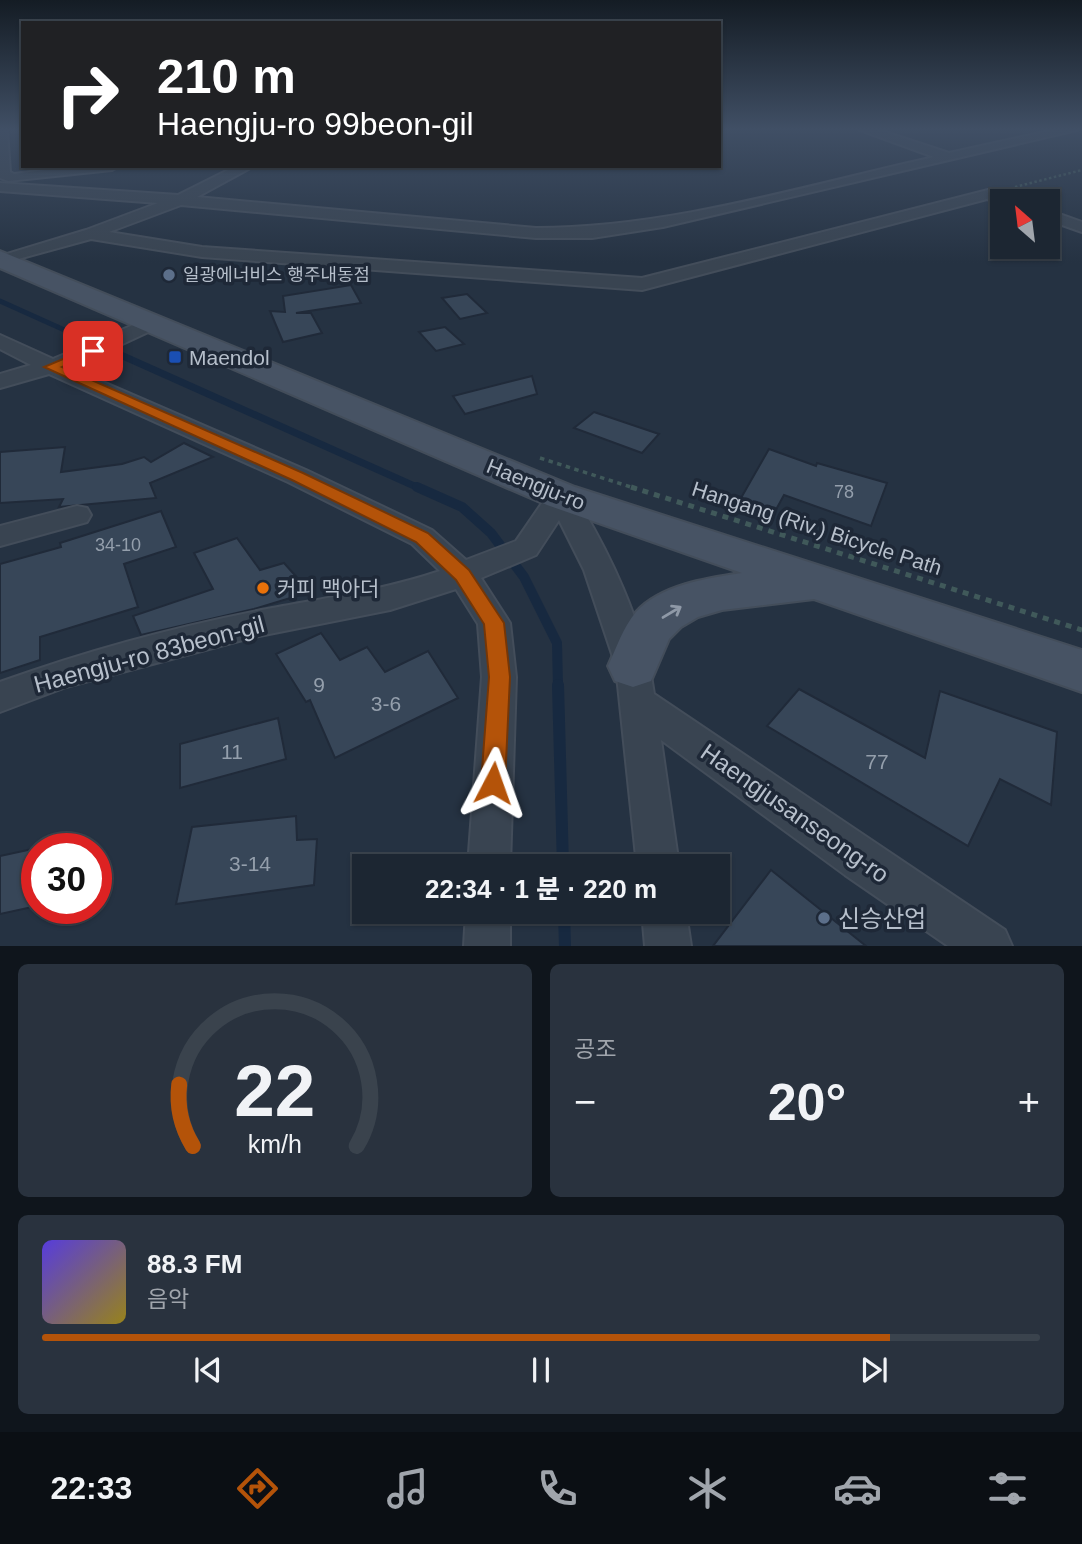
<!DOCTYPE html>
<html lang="ko">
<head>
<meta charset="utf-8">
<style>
	:root { --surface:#1c2632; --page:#29323e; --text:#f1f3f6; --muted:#a0a5ac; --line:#3a434d; --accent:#b45309 }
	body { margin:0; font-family:Arial,"Noto Sans KR",sans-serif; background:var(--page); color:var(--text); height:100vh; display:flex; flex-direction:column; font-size:26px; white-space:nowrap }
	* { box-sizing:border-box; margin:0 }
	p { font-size:23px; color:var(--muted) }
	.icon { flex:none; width:38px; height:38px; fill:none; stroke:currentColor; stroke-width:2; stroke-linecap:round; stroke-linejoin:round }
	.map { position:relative; height:946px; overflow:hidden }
	.panel { display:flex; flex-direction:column; gap:18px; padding:18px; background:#0f151c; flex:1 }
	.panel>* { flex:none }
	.hud { position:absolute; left:21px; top:21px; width:700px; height:147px; border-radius:0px; box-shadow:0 2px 5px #0004,0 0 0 2px var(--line); background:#202124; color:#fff; overflow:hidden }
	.needle { width:46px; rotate:332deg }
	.controls { position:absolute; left:990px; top:189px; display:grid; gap:14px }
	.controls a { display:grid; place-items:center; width:70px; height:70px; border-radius:0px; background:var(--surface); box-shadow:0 2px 5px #0004,0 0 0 2px var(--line); font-size:35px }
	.speed { position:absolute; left:21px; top:833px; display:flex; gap:14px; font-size:35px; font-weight:700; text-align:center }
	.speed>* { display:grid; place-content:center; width:91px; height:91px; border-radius:50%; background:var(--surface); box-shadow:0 2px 5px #0004,0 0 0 2px var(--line); line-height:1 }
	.speed .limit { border:10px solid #d22; background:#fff; color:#111 }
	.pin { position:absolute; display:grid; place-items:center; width:60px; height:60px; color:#fff; margin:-30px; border-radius:14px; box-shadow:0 4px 10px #0006 }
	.me { position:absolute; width:77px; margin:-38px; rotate:4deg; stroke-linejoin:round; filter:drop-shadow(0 0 5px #0008) }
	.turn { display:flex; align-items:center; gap:24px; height:147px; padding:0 21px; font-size:32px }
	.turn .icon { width:91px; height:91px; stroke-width:2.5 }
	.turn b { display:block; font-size:49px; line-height:60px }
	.big { font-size:52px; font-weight:800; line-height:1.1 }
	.panel .widget { flex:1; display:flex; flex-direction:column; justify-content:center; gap:10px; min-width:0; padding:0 24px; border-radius:10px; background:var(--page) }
	.panel .dial { align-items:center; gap:0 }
	.dial svg { height:182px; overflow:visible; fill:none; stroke:var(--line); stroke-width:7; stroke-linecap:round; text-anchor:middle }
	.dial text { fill:var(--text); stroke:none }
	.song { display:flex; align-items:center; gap:21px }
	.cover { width:84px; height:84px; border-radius:10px; background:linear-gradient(135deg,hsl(250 70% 55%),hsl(50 70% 35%)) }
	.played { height:7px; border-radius:4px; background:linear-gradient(90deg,var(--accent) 85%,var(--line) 85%) }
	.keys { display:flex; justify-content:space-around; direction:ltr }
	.heat { display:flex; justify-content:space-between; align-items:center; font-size:38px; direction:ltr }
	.panel .tiles { flex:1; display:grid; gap:18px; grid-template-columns:1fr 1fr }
	.widget:last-child { grid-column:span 2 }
	.trip { position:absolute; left:352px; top:854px; width:378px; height:70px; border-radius:0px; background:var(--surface); box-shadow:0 2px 5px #0004,0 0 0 2px var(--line); font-weight:800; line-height:70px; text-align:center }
	.dock { display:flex; height:112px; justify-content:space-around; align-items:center; background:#0b0f14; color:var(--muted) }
	.dock .icon { width:49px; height:49px }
	.dock .current { color:var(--accent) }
	.dock b { font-size:32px; color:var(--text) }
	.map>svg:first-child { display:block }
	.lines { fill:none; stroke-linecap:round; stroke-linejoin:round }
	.stream-far3 { stroke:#172940; stroke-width:5 }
	.stream-far2 { stroke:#172940; stroke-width:7 }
	.stream-far1 { stroke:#172940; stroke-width:10 }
	.stream { stroke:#172940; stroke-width:12 }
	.building { fill:#374658; stroke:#202a39; stroke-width:2 }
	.street-casing { stroke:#434d5a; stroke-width:4 }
	.secondary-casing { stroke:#434d5a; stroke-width:4 }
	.path-far2 { stroke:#40595a; stroke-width:2.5; stroke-dasharray:2.5 2.5; stroke-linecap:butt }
	.path-far1 { stroke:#40595a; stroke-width:3.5; stroke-dasharray:4.5 4.5; stroke-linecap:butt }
	.path { stroke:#40595a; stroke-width:5; stroke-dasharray:6 6; stroke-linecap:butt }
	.street { fill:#394451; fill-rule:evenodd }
	.secondary { fill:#475364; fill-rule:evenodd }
	.oneway { stroke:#8f99a7 }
	.route { fill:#b45309; stroke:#753606; stroke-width:2 }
	.service-dot { fill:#5c6f8a; stroke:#1e2837; stroke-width:2.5 }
	.transit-dot { fill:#1a4fb4; stroke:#1e2837; stroke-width:2.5 }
	.food-dot { fill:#e8710a; stroke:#1e2837; stroke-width:2.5 }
	.labels { text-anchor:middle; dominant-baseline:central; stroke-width:7; stroke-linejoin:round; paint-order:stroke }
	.far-poi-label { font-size:18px; fill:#b6bfcb; stroke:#1e2837; text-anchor:start }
	.number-label { font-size:18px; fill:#949fac }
	.poi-label { font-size:21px; fill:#b6bfcb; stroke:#1e2837; text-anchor:start }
	.street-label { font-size:21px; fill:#b6bfcb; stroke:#1e2837 }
	.near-number-label { font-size:21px; fill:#949fac }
	.near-street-label { font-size:24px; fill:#b6bfcb; stroke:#1e2837 }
	.near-poi-label { font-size:24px; fill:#b6bfcb; stroke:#1e2837; text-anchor:start }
</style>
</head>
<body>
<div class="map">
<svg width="1082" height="946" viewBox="0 0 1082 946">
	<rect width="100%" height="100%" fill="#253242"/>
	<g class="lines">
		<path class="stream-far3" d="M 0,301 L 80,337"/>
		<path class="stream-far2" d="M 76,335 L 421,489"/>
		<path class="stream-far1" d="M 417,487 L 462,507 L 491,533 L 524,577 L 557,643 L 558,687"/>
		<g class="stream">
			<path d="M 558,685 L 563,866"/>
			<path d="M 564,912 L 565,946"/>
		</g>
	</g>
	<g class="building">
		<path d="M 351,285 L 361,303 L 296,313 L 311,313 L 322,333 L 283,342 L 270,311 L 285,312 L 283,296 Z"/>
		<path d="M 467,294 L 487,313 L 460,319 L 442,298 Z"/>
		<path d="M 445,327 L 464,344 L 436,351 L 419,332 Z"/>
		<path d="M 532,376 L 537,394 L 465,414 L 453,396 Z"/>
		<path d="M 594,412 L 659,434 L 642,453 L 574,428 Z"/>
		<path d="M 184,443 L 213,457 L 150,483 L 156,498 L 59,507 L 63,499 L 0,503 L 0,452 L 65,447 L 61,472 L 122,464 L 144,457 L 151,462 Z"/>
		<path d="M 769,449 L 816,466 L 817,463 L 887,483 L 871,526 L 784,495 L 772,517 L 737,505 Z"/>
		<path d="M 161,511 L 176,547 L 124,564 L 138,607 L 40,637 L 40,660 L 0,673 L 0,564 L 61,547 L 60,543 Z"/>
		<path d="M 237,538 L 260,570 L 284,563 L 310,592 L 254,609 L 141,635 L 133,616 L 213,589 L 194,553 Z"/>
		<path d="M 321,633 L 340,660 L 367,647 L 385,672 L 428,651 L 458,698 L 335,758 L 310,700 L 306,702 L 276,654 Z"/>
		<path d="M 799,689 L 925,758 L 940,691 L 1057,732 L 1051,805 L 1000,779 L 968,846 L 767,726 Z"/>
		<path d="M 278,718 L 286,759 L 180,788 L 180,744 Z"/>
		<path d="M 296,816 L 297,840 L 317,839 L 314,885 L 176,904 L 192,827 Z"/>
		<path d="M 37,848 L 37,906 L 0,914 L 0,856 Z"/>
		<path d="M 771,870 L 866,946 L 713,946 Z"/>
	</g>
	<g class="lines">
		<defs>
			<g id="street">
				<path d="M 0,130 L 7,130 L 10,172 L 14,174 L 76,166 L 119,166 L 112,170 L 8,181 L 0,178 Z"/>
				<path d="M 860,130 L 879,130 L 949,153 L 1053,130 L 1077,130 L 663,227 L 592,238 L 536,238 L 181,205 L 109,232 L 202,247 L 642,278 L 988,190 L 1015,201 L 1003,201 L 1003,204 L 987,199 L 642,290 L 202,257 L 91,239 L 0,264 L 0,256 L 86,230 L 158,203 L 0,191 L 0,183 L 178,195 L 236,166 L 254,166 L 197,197 L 536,228 C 669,228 804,186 934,157 Z"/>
				<path d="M 1048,210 L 1082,222 L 1082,232 L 1048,220 Z"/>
				<path d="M 152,317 L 162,323 L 159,327 L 71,368 L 306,470 L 432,530 L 466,560 L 516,541 L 551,490 L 561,487 L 571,490 C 609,550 644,624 654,694 L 1005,930 L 1012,946 L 948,946 L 845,875 L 661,740 L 679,866 L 637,866 L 616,666 L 584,570 L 559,520 L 536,555 L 481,578 L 510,623 L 516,677 L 510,866 L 468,866 L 482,677 L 478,624 L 456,589 L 390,610 L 254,637 L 66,687 L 0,712 L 0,682 C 83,652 171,628 257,611 C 318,599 381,591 440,571 L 412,544 L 288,482 L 49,374 L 0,388 L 0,374 L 31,365 L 0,349 L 0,335 L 53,359 Z"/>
				<path d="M 77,506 L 87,508 L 91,515 L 87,522 L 0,546 L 0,526 Z"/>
				<path d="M 466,912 L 510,912 L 510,946 L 464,946 Z"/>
				<path d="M 642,912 L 686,912 L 691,946 L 645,946 Z"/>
			</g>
			<path id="secondary" d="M 0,251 L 575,487 L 1082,650 L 1082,692 L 814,599 L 722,610 L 698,617 L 681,627 L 669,639 L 651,681 L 633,687 L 615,681 L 608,666 C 616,649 623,627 636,612 C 661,585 707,578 742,573 L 547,505 L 0,268 Z"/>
		</defs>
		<use href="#street" class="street-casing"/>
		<use href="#secondary" class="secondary-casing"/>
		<path class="path-far2" d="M 1015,187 L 1082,170"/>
		<path class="path-far1" d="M 540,458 L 637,489"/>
		<path class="path" d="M 631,487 L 1082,630"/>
		<use href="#street" class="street"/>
		<use href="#secondary" class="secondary"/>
	</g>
	<defs><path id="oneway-shaft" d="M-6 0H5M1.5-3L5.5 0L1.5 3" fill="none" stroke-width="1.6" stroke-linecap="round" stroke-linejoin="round" transform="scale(1.75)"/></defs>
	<use class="oneway" href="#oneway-shaft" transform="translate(672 612) rotate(-31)"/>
	<linearGradient id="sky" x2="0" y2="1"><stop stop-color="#141c24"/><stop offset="0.49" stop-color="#404f65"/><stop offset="1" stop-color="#404f65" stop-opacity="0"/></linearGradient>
	<rect width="1082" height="263" fill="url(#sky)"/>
	<path class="route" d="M 89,348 L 100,351 L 62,367 L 303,473 L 428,533 L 469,570 L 504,623 L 510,677 L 505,783 L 501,791 L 493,794 L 484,791 L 481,783 L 489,677 L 484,624 L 456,580 L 416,542 L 292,480 L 44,367 Z"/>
	<g class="service-dot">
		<circle cx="169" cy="275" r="7"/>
		<circle cx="824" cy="918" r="7"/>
	</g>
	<rect class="transit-dot" x="168" y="350" width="14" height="14" rx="3.5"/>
	<circle class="food-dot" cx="263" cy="588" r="7"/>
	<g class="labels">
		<g class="far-poi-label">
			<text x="183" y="275">일광에너비스 행주내동점</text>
		</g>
		<g class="number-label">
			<text x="844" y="492">78</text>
			<text x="118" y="545">34-10</text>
		</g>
		<g class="poi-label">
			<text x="189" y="357">Maendol</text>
			<text x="277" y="588">커피 맥아더</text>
		</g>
		<g class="street-label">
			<text transform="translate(536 484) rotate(22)">Haengju-ro</text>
			<text transform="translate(817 528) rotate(18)">Hangang (Riv.) Bicycle Path</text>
		</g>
		<g class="near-number-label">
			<text x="319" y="684">9</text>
			<text x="386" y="703">3-6</text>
			<text x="232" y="751">11</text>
			<text x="877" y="761">77</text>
			<text x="250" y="863">3-14</text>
		</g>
		<g class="near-street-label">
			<text transform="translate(149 654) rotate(-15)">Haengju-ro 83beon-gil</text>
			<text transform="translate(795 813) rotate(35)">Haengjusanseong-ro</text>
		</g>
		<g class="near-poi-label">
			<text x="838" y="918">신승산업</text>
		</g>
	</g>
</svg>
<div class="controls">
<a><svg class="needle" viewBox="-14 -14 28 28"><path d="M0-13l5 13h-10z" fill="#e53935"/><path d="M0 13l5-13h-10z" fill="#a0a5ac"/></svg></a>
</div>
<div class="speed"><div class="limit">30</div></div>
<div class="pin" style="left:93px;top:351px;background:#d93025"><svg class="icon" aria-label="arrive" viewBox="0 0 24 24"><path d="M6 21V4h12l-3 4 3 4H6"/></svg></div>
<svg class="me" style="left:493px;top:783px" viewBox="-20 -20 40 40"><path d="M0-17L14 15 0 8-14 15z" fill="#b45309" stroke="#fff" stroke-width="4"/></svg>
<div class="trip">22:34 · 1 분 · 220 m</div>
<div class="hud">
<div class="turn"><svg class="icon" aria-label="right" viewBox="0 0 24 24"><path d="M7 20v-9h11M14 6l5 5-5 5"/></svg><div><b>210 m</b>Haengju-ro 99beon-gil</div></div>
</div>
</div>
<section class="panel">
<div class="tiles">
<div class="widget dial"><svg viewBox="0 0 100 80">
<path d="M14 69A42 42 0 1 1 86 69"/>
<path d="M14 69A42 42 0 0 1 8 42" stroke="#b45309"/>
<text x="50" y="56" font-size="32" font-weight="700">22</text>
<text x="50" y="72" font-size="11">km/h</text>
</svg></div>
<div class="widget"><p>공조</p>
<div class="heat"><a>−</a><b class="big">20°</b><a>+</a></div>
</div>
<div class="widget">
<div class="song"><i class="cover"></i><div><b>88.3 FM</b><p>음악</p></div></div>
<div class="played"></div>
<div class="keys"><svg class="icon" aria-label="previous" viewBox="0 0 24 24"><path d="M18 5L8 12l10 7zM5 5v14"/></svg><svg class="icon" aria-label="pause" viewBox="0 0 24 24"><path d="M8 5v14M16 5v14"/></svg><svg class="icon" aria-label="next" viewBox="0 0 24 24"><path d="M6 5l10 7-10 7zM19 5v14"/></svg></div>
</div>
</div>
</section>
<nav class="dock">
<b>22:33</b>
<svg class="icon current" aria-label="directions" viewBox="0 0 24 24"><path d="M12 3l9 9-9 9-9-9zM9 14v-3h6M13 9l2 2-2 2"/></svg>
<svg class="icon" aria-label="music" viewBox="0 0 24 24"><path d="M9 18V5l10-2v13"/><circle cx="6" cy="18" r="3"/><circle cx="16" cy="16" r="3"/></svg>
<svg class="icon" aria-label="phone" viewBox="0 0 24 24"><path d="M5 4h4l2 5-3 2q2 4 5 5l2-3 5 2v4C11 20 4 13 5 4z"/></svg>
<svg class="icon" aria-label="climate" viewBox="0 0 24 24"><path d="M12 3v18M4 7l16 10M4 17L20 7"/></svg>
<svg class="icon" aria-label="car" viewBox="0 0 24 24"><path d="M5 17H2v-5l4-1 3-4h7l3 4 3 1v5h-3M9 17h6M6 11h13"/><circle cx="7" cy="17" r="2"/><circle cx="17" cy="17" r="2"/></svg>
<svg class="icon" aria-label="filters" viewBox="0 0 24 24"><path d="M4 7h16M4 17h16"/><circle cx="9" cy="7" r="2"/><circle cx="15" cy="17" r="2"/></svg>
</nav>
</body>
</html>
